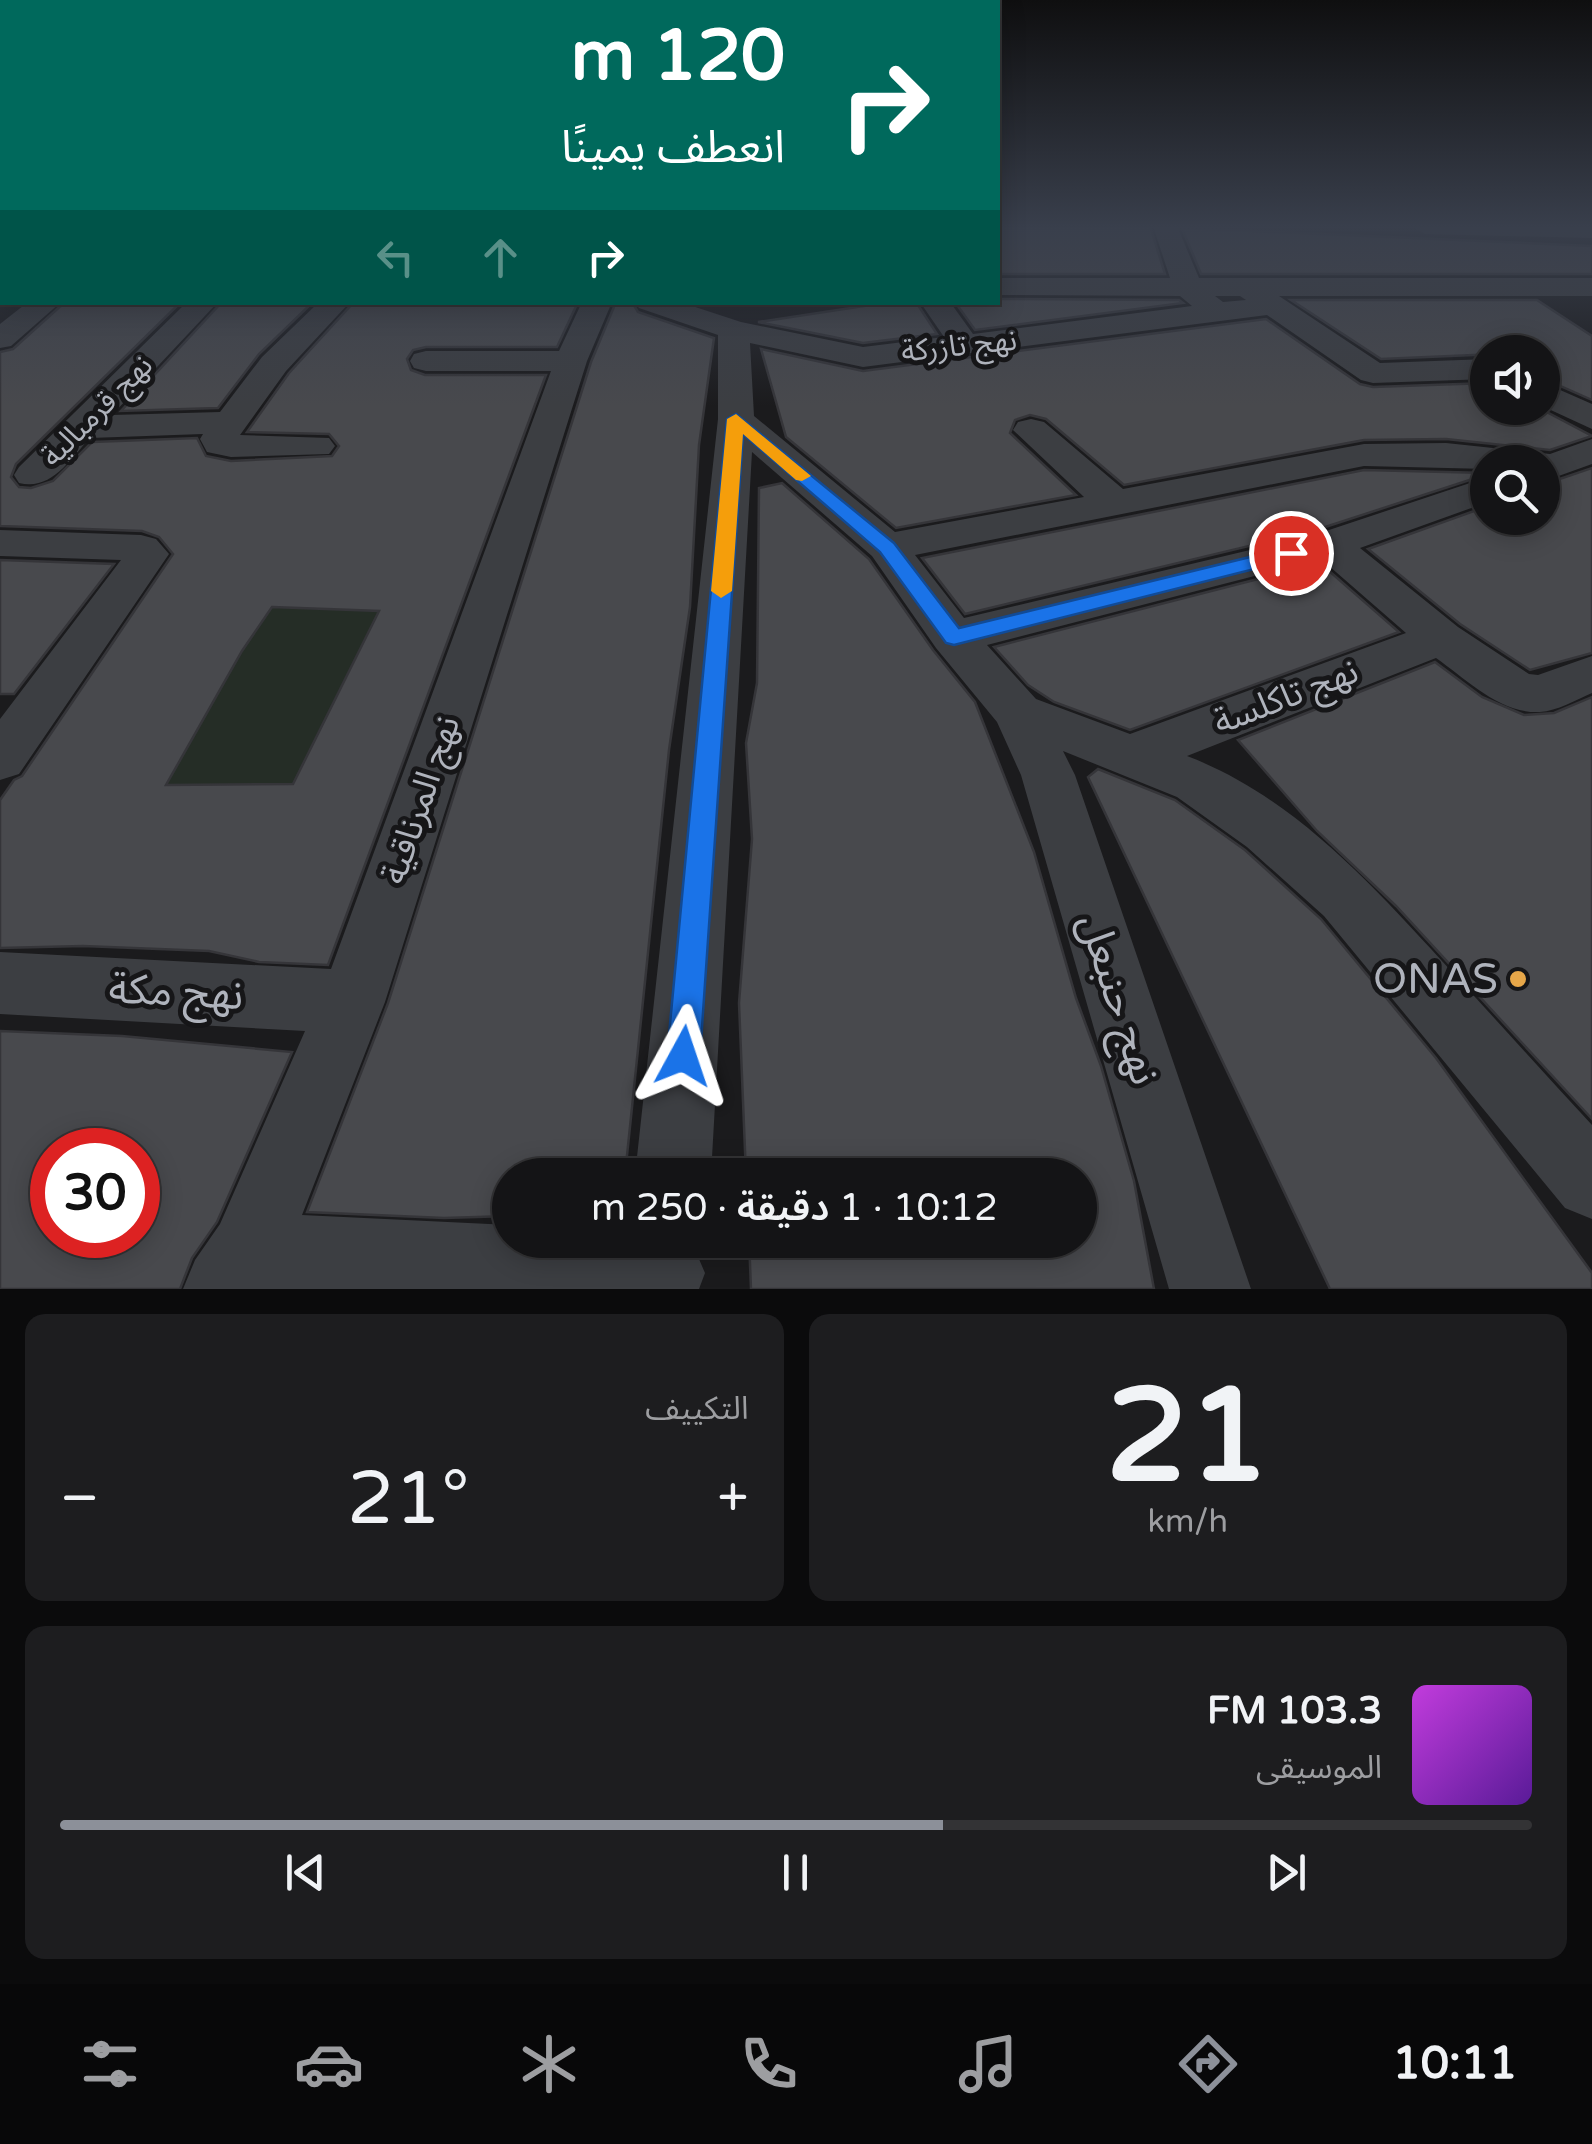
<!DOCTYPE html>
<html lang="ar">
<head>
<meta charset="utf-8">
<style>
	:root { --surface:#141416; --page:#1d1d1f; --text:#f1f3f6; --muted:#9d9ea1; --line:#333335; --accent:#8c9099 }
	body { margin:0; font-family:"Varela Round","Noto Sans Arabic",sans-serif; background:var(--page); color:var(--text); direction:rtl; height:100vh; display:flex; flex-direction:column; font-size:38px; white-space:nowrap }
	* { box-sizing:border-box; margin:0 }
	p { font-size:32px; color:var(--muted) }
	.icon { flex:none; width:55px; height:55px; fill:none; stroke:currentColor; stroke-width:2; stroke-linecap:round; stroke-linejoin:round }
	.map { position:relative; height:1289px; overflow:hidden; direction:ltr }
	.details { display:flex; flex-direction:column; gap:25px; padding:25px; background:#0b0b0c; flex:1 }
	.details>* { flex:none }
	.top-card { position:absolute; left:0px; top:0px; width:1000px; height:305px; box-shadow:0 5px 25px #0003,0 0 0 2px var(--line); direction:rtl; background:#00695c; color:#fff; overflow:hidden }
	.fabs { position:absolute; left:1470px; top:335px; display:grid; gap:20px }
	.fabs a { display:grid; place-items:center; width:90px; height:90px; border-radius:50%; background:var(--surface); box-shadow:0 5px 25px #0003,0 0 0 2px var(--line); font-size:50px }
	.speed { position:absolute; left:30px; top:1128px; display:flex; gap:20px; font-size:50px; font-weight:700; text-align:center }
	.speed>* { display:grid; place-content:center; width:130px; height:130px; border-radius:50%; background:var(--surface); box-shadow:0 5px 25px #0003,0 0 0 2px var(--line); line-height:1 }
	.speed .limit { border:15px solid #d22; background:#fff; color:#111 }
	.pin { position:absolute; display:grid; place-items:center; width:85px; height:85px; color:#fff; margin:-42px; border:5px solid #fff; border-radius:50%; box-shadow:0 2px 10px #0007 }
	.me { position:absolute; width:110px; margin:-55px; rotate:5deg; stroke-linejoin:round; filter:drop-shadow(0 0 8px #0008) }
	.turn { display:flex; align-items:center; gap:35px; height:210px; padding:0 50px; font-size:45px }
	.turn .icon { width:130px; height:130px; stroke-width:2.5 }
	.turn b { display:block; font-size:70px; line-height:85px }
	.lanes { display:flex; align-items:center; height:95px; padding:0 50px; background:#0003; justify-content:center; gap:50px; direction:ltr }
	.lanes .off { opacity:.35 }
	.big { font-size:75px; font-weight:600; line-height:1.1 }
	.details .widget { flex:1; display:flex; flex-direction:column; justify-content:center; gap:15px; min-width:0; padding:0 35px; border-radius:20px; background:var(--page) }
	.details .dial { align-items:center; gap:0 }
	.dial b { font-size:130px; line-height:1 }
	.song { display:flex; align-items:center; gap:30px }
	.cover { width:120px; height:120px; border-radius:15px; background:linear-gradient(135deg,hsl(290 70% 55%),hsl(270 70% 35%)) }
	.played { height:10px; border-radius:5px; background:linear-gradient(90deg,var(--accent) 60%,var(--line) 60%) }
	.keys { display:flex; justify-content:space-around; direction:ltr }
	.heat { display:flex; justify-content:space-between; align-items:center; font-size:55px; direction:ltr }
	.details .tiles { flex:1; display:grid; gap:25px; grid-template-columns:1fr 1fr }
	.widget:last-child { grid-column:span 2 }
	.trip { position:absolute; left:492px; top:1158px; width:605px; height:100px; border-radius:50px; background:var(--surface); box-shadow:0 5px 25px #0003,0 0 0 2px var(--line); font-weight:600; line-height:100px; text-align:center; direction:rtl }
	.dock { display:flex; height:160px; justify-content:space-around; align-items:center; background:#080809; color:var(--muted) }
	.dock .icon { width:70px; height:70px }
	.dock .active { color:var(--accent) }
	.dock b { font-size:45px; color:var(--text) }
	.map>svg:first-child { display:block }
	.green { fill:#252d26 }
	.building { fill:#48494d; stroke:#353539; stroke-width:2.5; fill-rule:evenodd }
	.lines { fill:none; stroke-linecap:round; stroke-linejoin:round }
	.street { fill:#3c3e42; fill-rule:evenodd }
	.route { fill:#1a73e8; stroke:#114b97; stroke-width:2.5 }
	.slow { fill:#f59e0b }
	.poi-dot { fill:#e7a749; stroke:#161618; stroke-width:4 }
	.labels { text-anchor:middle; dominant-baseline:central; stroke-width:10; stroke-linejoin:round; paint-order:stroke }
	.far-street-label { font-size:30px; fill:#afb3bc; stroke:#161618 }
	.street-label { font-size:35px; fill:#afb3bc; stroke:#161618 }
	.near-poi-label { font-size:42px; fill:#afb3bc; stroke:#161618; text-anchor:end }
	.near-street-label { font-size:42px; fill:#afb3bc; stroke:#161618 }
</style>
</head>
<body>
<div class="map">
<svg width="1592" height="1289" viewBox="0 0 1592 1289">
	<rect width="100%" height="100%" fill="#1b1b1d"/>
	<path class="green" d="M 272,607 L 379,611 L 293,784 L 166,785 L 242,651 Z"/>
	<g class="building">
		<path d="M 998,226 L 1150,226 L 1165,274 L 998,274 Z"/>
		<path d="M 1182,228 L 1592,246 L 1592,274 L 1201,274 Z"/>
		<path d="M 998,299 L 1179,300 L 1183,303 L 975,330 L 955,302 L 998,302 Z"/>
		<path d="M 1291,300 L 1537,300 L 1592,336 L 1592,400 L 1542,378 L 1542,352 L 1381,359 Z"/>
		<path d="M 65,302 L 181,302 L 16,464 L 11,477 L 19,487 L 31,488 L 53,481 L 92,442 L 197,438 L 206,456 L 231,461 L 332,456 L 339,446 L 329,434 L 247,432 L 289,373 L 354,302 L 578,302 L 557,347 L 426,347 L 413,350 L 407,359 L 411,370 L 425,375 L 546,375 L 328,965 L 259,962 L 209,951 L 83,946 L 0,948 L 0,800 L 14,780 L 22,776 L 173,554 L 159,537 L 142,531 L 0,526 L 0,352 L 13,349 ZM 272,607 L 379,611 L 293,784 L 166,785 L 242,651 Z"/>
		<path d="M 222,302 L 313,302 L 259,354 L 218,408 L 121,411 Z"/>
		<path d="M 616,302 L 632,302 L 638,312 L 714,338 L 699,445 L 690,607 L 669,750 L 625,1175 L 510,1175 L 510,1216 L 444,1218 L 307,1212 L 388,1003 L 591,362 Z"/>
		<path d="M 890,302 L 916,302 L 937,334 L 863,343 L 758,322 Z"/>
		<path d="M 1266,319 L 1360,384 L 1373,387 L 1488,383 L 1488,408 L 1539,408 L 1592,436 L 1550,450 L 1446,439 L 1364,440 L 1124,485 L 1046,419 L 1030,415 L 1015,420 L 1010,433 L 1076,495 L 896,528 L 786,437 L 761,349 L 863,371 Z"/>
		<path d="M 1592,468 L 1592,653 L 1530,670 L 1460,624 L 1368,549 L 1488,506 L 1488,518 L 1542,518 L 1542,485 Z"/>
		<path d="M 1364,470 L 1488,473 L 1488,474 L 1316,530 L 965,614 L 922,558 Z"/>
		<path d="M 782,483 L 869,559 L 933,650 L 975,702 L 1034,852 L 1076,998 L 1101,1066 L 1134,1181 L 1154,1289 L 751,1289 L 749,1240 L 1080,1240 L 1080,1175 L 746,1175 L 739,1003 L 752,839 L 746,743 L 757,683 L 759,488 Z"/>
		<path d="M 0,560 L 114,564 L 14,694 L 0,694 Z"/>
		<path d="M 1320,563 L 1399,632 L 1130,730 L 1054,702 L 1028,685 L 994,647 Z"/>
		<path d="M 1435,662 L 1482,697 L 1524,715 L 1554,713 L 1592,697 L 1592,1119 L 1396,906 L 1317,831 L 1238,740 Z"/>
		<path d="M 1098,769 L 1175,800 L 1245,850 L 1321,919 L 1436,1058 L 1592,1273 L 1592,1289 L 1330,1289 L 1088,777 Z"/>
		<path d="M 0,1031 L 122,1036 L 292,1052 L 217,1222 L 192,1258 L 180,1289 L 0,1289 ZM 52,1150 L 138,1150 L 138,1235 L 52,1235 Z"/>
	</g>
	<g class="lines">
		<g class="street">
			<path d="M 1153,226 L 1177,226 L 1199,278 L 1592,278 L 1592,296 L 1279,296 L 1380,363 L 1488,359 L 1488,379 L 1373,383 L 1361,380 L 1267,315 L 863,367 L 750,343 L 754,416 L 895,532 L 1084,497 L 1013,430 L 1018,422 L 1031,419 L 1044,422 L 1123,489 L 1364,444 L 1446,443 L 1550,454 L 1592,439 L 1592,464 L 1542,482 L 1542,462 L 1488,462 L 1488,469 L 1364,466 L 915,555 L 964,618 L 1317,534 L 1488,477 L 1488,502 L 1360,548 L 1458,627 L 1529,674 L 1538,675 L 1592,656 L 1592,693 C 1576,700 1557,711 1540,712 C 1500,714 1466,679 1436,658 L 1187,756 C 1295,797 1376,889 1452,972 C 1499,1023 1545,1074 1592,1125 L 1592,1219 L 1565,1208 L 1324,916 L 1247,847 L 1177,797 L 1063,751 L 1075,775 L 1251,1289 L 1169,1289 L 1021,775 L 997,722 L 936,648 L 872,556 L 752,452 L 711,1175 L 635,1175 L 718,419 L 718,335 L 639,308 L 635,302 L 680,302 L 741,322 L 863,347 L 944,337 L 920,302 L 950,302 L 973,334 L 1192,306 L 1180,296 L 998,295 L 998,278 L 1170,278 ZM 1215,296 L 1240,296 L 1246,300 L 1223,302 ZM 1321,559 L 1406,633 L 1130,734 L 1036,699 L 987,645 Z"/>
			<path d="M 1412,226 L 1592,226 L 1592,238 L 1425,234 Z"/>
			<path d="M 28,302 L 61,302 L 11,346 L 0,348 L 0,324 Z"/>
			<path d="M 187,302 L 218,302 L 112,415 L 220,412 L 262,357 L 319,302 L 350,302 L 286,371 L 240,435 L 329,438 L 335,446 L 329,454 L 231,457 L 207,452 L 200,439 L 203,434 L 90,438 C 70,459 52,491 19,483 L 14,475 L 19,467 Z"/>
			<path d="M 582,302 L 612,302 L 587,361 L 385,1002 L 302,1215 L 510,1225 L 510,1240 L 682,1240 L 693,1245 L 705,1273 L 699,1289 L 183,1289 L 195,1260 L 220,1224 L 305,1031 L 0,1014 L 0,952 L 331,969 L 551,371 L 426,371 L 414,368 L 410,361 L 414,354 L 426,351 L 559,351 Z"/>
			<path d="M 1542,382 L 1592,404 L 1592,429 L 1542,406 Z"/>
			<path d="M 0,530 L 141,535 L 156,539 L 169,554 L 19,774 L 0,780 L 0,719 L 121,560 L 0,556 Z"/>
		</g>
	</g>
	<linearGradient id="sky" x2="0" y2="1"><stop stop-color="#0f0f10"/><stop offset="0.56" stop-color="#393f4c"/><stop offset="1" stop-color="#393f4c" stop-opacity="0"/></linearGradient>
	<rect width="1592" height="406" fill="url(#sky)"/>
	<path class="route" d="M 736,414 L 894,543 L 959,628 L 1291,547 L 1301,553 L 1298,558 L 954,645 L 946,643 L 880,552 L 743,434 L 700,1056 L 695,1067 L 683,1072 L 672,1067 L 667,1056 L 727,419 Z"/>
	<path class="slow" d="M 736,414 L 811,476 L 802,481 L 796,480 L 743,434 L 732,591 L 721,598 L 711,591 L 727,419 Z"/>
	<circle class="poi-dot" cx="1518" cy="979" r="10"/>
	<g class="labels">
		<g class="far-street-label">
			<text transform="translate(959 346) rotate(-6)">نهج تازركة</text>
			<text transform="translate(97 411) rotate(-45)">نهج قرمبالية</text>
		</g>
		<g class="street-label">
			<text transform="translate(1286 697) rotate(-21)">نهج تاكلسة</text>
			<text transform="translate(421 800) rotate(-71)">نهج المرناقية</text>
		</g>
		<g class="near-poi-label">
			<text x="1498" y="979">ONAS</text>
		</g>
		<g class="near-street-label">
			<text transform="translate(176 992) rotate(3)">نهج مكة</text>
			<text transform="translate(1119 999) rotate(72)">نهج حنبعل</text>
		</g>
	</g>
</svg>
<div class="fabs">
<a><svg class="icon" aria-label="sound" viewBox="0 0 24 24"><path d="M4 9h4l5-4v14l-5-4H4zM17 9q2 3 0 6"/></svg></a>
<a><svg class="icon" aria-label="search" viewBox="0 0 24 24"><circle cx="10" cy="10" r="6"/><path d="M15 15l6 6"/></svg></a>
</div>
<div class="speed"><div class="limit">30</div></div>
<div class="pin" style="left:1291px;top:553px;background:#d93025"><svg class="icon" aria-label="arrive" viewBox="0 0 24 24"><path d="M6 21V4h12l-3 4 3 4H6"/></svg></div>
<svg class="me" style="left:683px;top:1056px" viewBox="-20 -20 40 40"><path d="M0-17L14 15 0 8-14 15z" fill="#1a73e8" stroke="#fff" stroke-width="4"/></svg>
<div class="trip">10:12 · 1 دقيقة · 250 m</div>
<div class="top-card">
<div class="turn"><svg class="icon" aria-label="right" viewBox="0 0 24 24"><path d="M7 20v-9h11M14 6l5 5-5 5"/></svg><div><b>120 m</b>انعطف يمينًا</div></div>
<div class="lanes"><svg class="icon off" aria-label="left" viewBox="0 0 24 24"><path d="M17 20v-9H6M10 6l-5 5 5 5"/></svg><svg class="icon off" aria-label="ahead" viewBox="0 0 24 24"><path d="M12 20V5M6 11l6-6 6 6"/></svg><svg class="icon" aria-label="right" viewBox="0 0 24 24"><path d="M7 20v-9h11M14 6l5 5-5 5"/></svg></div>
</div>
</div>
<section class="details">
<div class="tiles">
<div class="widget dial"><b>21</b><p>km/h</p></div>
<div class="widget"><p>التكييف</p>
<div class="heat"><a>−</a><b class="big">21°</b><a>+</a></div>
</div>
<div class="widget">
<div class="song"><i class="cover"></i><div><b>103.3 FM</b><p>الموسيقى</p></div></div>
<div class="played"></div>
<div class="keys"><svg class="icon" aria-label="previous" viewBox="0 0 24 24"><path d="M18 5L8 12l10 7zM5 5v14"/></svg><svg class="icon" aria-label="pause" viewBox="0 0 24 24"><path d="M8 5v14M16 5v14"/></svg><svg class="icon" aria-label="next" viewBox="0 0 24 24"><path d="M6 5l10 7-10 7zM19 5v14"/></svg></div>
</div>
</div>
</section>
<nav class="dock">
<b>10:11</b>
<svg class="icon active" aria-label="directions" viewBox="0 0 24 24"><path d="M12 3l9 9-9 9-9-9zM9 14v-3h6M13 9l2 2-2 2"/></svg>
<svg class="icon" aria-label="music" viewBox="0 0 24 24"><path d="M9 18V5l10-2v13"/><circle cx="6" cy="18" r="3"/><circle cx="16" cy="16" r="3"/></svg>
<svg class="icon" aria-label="phone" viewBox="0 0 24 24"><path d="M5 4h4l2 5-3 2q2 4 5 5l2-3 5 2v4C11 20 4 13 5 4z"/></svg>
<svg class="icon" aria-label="climate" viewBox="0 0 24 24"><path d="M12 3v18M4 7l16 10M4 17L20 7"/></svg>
<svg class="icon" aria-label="car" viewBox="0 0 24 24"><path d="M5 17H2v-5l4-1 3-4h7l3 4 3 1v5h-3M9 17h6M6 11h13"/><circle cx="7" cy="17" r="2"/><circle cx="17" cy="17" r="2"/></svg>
<svg class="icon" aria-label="filters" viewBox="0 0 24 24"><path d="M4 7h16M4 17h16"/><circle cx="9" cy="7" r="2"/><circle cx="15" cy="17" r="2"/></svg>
</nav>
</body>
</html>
